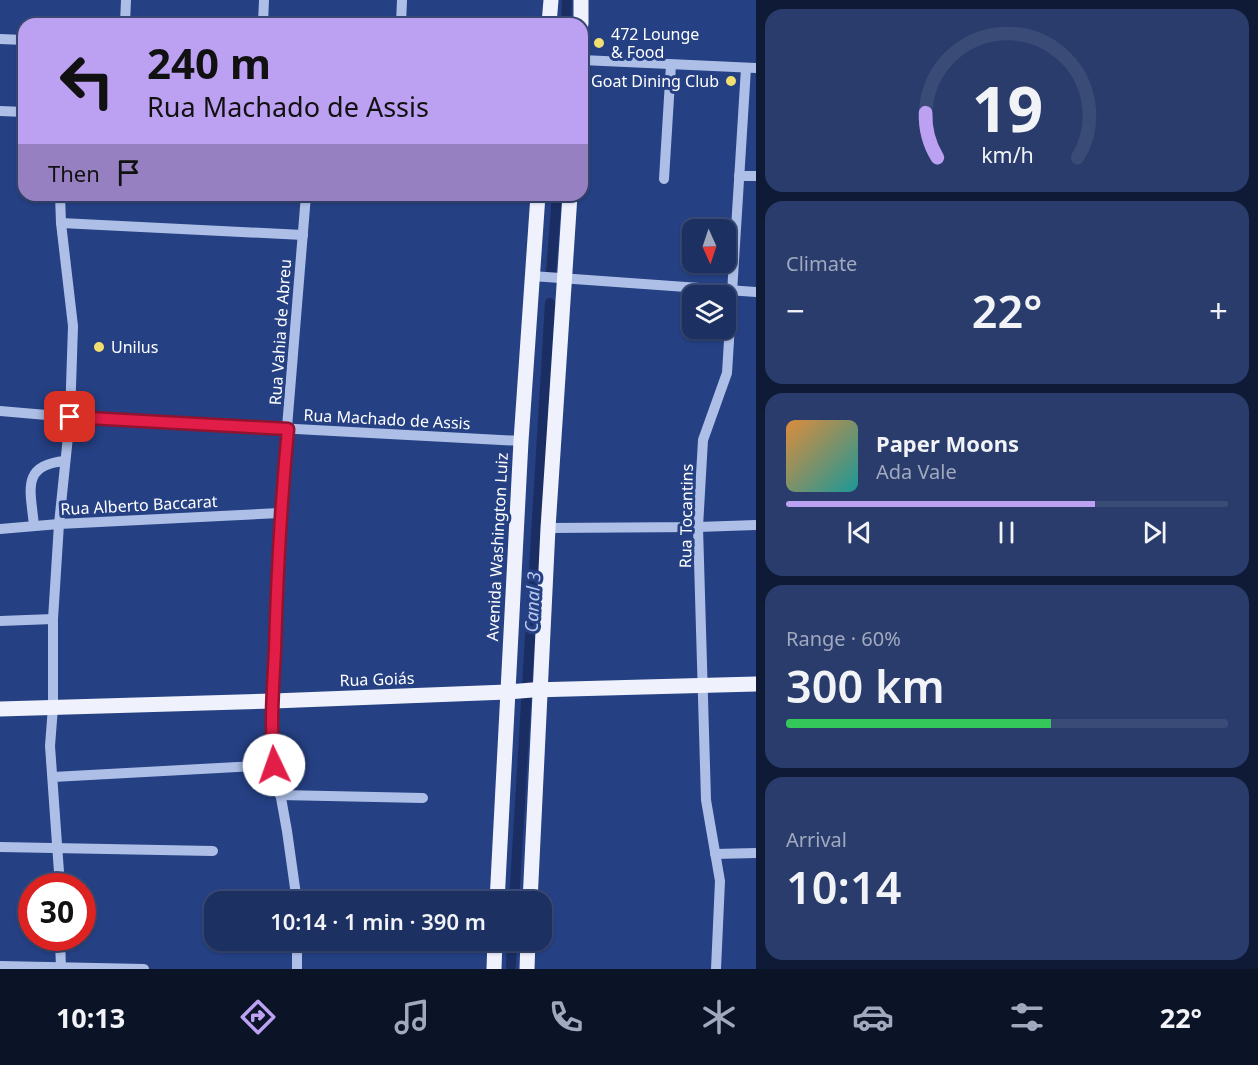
<!DOCTYPE html>
<html lang="en">
<head>
<meta charset="utf-8">
<style>
	:root { --surface:#1c3062; --page:#293c6b; --text:#f1f3f6; --muted:#a0a9be; --line:#3a4b77; --accent:#bca0f2 }
	body { margin:0; font-family:"Noto Sans",sans-serif; background:var(--page); color:var(--text); height:100vh; display:flex; flex-direction:column; font-size:22px; white-space:nowrap }
	* { box-sizing:border-box; margin:0 }
	p { font-size:20px; color:var(--muted) }
	.icon { flex:none; width:33px; height:33px; fill:none; stroke:currentColor; stroke-width:2; stroke-linecap:round; stroke-linejoin:round }
	.map { position:relative; flex:1; overflow:hidden }
	.details { display:flex; flex-direction:column; gap:9px; padding:9px; background:#0f1a36; width:502px }
	.details>* { flex:none }
	.hud { position:absolute; left:18px; top:18px; width:570px; height:183px; border-radius:18px; box-shadow:0 2px 4px #0004,0 0 0 2px var(--line); background:#bca0f2; color:#111; overflow:hidden }
	.needle { width:39px; rotate:177deg }
	.buttons { position:absolute; left:682px; top:219px; display:grid; gap:12px }
	.buttons a { display:grid; place-items:center; width:54px; height:54px; border-radius:12px; background:var(--surface); box-shadow:0 2px 4px #0004,0 0 0 2px var(--line); font-size:30px }
	.speed { position:absolute; left:18px; top:873px; display:flex; gap:12px; font-size:30px; font-weight:700; text-align:center }
	.speed>* { display:grid; place-content:center; width:78px; height:78px; border-radius:50%; background:var(--surface); box-shadow:0 2px 4px #0004,0 0 0 2px var(--line); line-height:1 }
	.speed .limit { border:9px solid #d22; background:#fff; color:#111 }
	.pin { position:absolute; display:grid; place-items:center; width:51px; height:51px; color:#fff; margin:-26px; border-radius:12px; box-shadow:0 3px 9px #0006 }
	.me { position:absolute; width:66px; margin:-33px; rotate:357deg; stroke-linejoin:round; filter:drop-shadow(0 0 4px #0008) }
	.turn { display:flex; align-items:center; gap:21px; height:126px; padding:0 30px; font-size:27px }
	.turn .icon { width:78px; height:78px; stroke-width:2.5 }
	.turn b { display:block; font-size:42px; line-height:51px }
	.then { display:flex; align-items:center; height:57px; padding:0 30px; background:#0003; gap:12px; font-size:22px }
	.big { font-size:45px; font-weight:600; line-height:1.1 }
	.details .widget { flex:1; display:flex; flex-direction:column; justify-content:center; gap:9px; min-width:0; padding:0 21px; border-radius:18px; background:var(--page) }
	.details .dial { align-items:center; gap:0 }
	.dial svg { height:156px; overflow:visible; fill:none; stroke:var(--line); stroke-width:7; stroke-linecap:round; text-anchor:middle }
	.dial text { fill:var(--text); stroke:none }
	.song { display:flex; align-items:center; gap:18px }
	.cover { width:72px; height:72px; border-radius:9px; background:linear-gradient(135deg,hsl(30 70% 55%),hsl(180 70% 35%)) }
	.played { height:6px; border-radius:3px; background:linear-gradient(90deg,var(--accent) 70%,var(--line) 70%) }
	.keys { display:flex; justify-content:space-around; direction:ltr }
	.heat { display:flex; justify-content:space-between; align-items:center; font-size:33px; direction:ltr }
	.charge { height:9px; border-radius:4px; background:linear-gradient(90deg,#34c759 60%,var(--line) 0) }
	.trip { position:absolute; left:204px; top:891px; width:348px; height:60px; border-radius:18px; background:var(--surface); box-shadow:0 2px 4px #0004,0 0 0 2px var(--line); font-weight:600; line-height:60px; text-align:center }
	.dock { display:flex; height:96px; justify-content:space-around; align-items:center; background:#0b1327; color:var(--muted) }
	.dock .icon { width:42px; height:42px }
	.dock .selected { color:var(--accent) }
	.dock b { font-size:27px; color:var(--text) }
	main { display:flex; flex:1; min-height:0 }
	.map>svg:first-child { display:block }
	.lines { fill:none; stroke-linecap:round; stroke-linejoin:round }
	.canal { stroke:#1a2e63; stroke-width:10 }
	.minor { stroke:#adbfe7; stroke-width:10 }
	.major { stroke:#eff2fd; stroke-width:15 }
	.route-casing { stroke:#92132f; stroke-width:15 }
	.route { stroke:#e11d48; stroke-width:10 }
	.poi-dot { fill:#f1df71; stroke:#254083; stroke-width:2 }
	.labels { text-anchor:middle; dominant-baseline:central; stroke-width:6; stroke-linejoin:round; paint-order:stroke }
	.poi-label { font-size:16px; fill:#fff; stroke:#254083; text-anchor:start }
	.street-label { font-size:16px; fill:#fff; stroke:#254083 }
	.water-label { font-size:18px; font-style:italic; fill:#b9c9ef; stroke:#254083 }
</style>
</head>
<body>
<main>
<div class="map">
<svg width="756" height="969" viewBox="0 0 756 969">
	<rect width="100%" height="100%" fill="#254083"/>
	<g class="lines">
		<g class="canal">
			<path d="M 566,24 L 567,0"/>
			<path d="M 551,272 L 557,195"/>
			<path d="M 514,902 L 550,303"/>
			<path d="M 511,966 L 512,940"/>
		</g>
		<g class="minor">
			<path d="M 125,24 L 126,0"/>
			<path d="M 263,24 L 264,0"/>
			<path d="M 401,24 L 402,0"/>
			<path d="M 0,39 L 24,40"/>
			<path d="M 582,60 L 756,68"/>
			<path d="M 0,111 L 24,112"/>
			<path d="M 739,176 L 756,176"/>
			<path d="M 664,179 L 671,65"/>
			<path d="M 61,223 L 303,235"/>
			<path d="M 532,276 L 756,292"/>
			<path d="M 0,411 L 70,417 L 521,441"/>
			<path d="M 34,526 C 31,491 20,465 65,461"/>
			<path d="M 548,528 L 698,527 L 756,525"/>
			<path d="M 0,529 L 59,524 L 280,513"/>
			<path d="M 0,621 L 53,619"/>
			<path d="M 53,777 L 274,765"/>
			<path d="M 280,795 L 423,798"/>
			<path d="M 0,847 L 213,851"/>
			<path d="M 715,854 L 756,853"/>
			<path d="M 60,886 L 50,746 L 53,707 L 53,619 L 59,524 L 70,417 L 73,326 L 61,223 L 60,195"/>
			<path d="M 297,902 L 287,831 L 272,748 L 280,513 L 306,195"/>
			<path d="M 60,938 L 61,969"/>
			<path d="M 297,940 L 297,969"/>
			<path d="M 0,966 L 144,969"/>
			<path d="M 716,969 L 720,881 L 706,800 L 698,527 L 703,440 L 727,373 L 746,68"/>
		</g>
		<g class="major">
			<path d="M 549,24 L 551,0"/>
			<path d="M 581,24 L 581,0"/>
			<path d="M 0,709 L 273,701 L 507,692 L 532,690 L 756,684"/>
			<path d="M 497,902 L 521,441 L 538,195"/>
			<path d="M 530,902 L 548,528 L 570,195"/>
			<path d="M 494,969 L 495,940"/>
			<path d="M 527,969 L 528,940"/>
		</g>
	</g>
	<g class="lines">
		<defs>
			<path id="route" d="M 70,417 L 288,429 C 281,502 277,576 275,650 C 273,688 270,727 274,765"/>
		</defs>
		<use href="#route" class="route-casing"/>
		<use href="#route" class="route"/>
	</g>
	<g class="poi-dot">
		<circle cx="599" cy="43" r="6"/>
		<circle cx="731" cy="81" r="6"/>
		<circle cx="99" cy="347" r="6"/>
	</g>
	<g class="labels">
		<g class="poi-label">
			<text x="611" y="34">472 Lounge<tspan x="611" dy="18">&amp; Food</tspan></text>
			<text x="719" y="81" text-anchor="end">Goat Dining Club</text>
			<text x="111" y="347">Unilus</text>
		</g>
		<g class="street-label">
			<text transform="translate(280 332) rotate(-86)">Rua Vahia de Abreu</text>
			<text transform="translate(387 419) rotate(3)">Rua Machado de Assis</text>
			<text transform="translate(139 505) rotate(-3)">Rua Alberto Baccarat</text>
			<text transform="translate(686 516) rotate(-89)">Rua Tocantins</text>
			<text transform="translate(497 547) rotate(-87)">Avenida Washington Luiz</text>
			<text transform="translate(377 679) rotate(-2)">Rua Goiás</text>
		</g>
		<g class="water-label">
			<text transform="translate(532 602) rotate(-87)">Canal 3</text>
		</g>
	</g>
</svg>
<div class="buttons">
<a><svg class="needle" viewBox="-14 -14 28 28"><path d="M0-13l5 13h-10z" fill="#e53935"/><path d="M0 13l5-13h-10z" fill="#a0a9be"/></svg></a>
<a><svg class="icon" aria-label="layers" viewBox="0 0 24 24"><path d="M12 4l9 5-9 5-9-5zM3 14l9 5 9-5"/></svg></a>
</div>
<div class="speed"><div class="limit">30</div></div>
<div class="pin" style="left:70px;top:417px;background:#d93025"><svg class="icon" aria-label="arrive" viewBox="0 0 24 24"><path d="M6 21V4h12l-3 4 3 4H6"/></svg></div>
<svg class="me" style="left:274px;top:765px" viewBox="-20 -20 40 40"><circle r="19" fill="#fff"/><path d="M0-13L10 11 0 6-10 11z" fill="#e11d48"/></svg>
<div class="trip">10:14 · 1 min · 390 m</div>
<div class="hud">
<div class="turn"><svg class="icon" aria-label="left" viewBox="0 0 24 24"><path d="M17 20v-9H6M10 6l-5 5 5 5"/></svg><div><b>240 m</b>Rua Machado de Assis</div></div>
<div class="then">Then<svg class="icon" aria-label="arrive" viewBox="0 0 24 24"><path d="M6 21V4h12l-3 4 3 4H6"/></svg></div>
</div>
</div>
<section class="details">
<div class="widget dial"><svg viewBox="0 0 100 80">
<path d="M14 69A42 42 0 1 1 86 69"/>
<path d="M14 69A42 42 0 0 1 8 46" stroke="#bca0f2"/>
<text x="50" y="56" font-size="32" font-weight="700">19</text>
<text x="50" y="72" font-size="11">km/h</text>
</svg></div>
<div class="widget"><p>Climate</p>
<div class="heat"><a>−</a><b class="big">22°</b><a>+</a></div>
</div>
<div class="widget">
<div class="song"><i class="cover"></i><div><b>Paper Moons</b><p>Ada Vale</p></div></div>
<div class="played"></div>
<div class="keys"><svg class="icon" aria-label="previous" viewBox="0 0 24 24"><path d="M18 5L8 12l10 7zM5 5v14"/></svg><svg class="icon" aria-label="pause" viewBox="0 0 24 24"><path d="M8 5v14M16 5v14"/></svg><svg class="icon" aria-label="next" viewBox="0 0 24 24"><path d="M6 5l10 7-10 7zM19 5v14"/></svg></div>
</div>
<div class="widget"><p>Range · 60%</p><b class="big">300 km</b><div class="charge"></div></div>
<div class="widget"><p>Arrival</p><b class="big">10:14</b></div>
</section>
</main>
<nav class="dock">
<b>10:13</b>
<svg class="icon selected" aria-label="directions" viewBox="0 0 24 24"><path d="M12 3l9 9-9 9-9-9zM9 14v-3h6M13 9l2 2-2 2"/></svg>
<svg class="icon" aria-label="music" viewBox="0 0 24 24"><path d="M9 18V5l10-2v13"/><circle cx="6" cy="18" r="3"/><circle cx="16" cy="16" r="3"/></svg>
<svg class="icon" aria-label="phone" viewBox="0 0 24 24"><path d="M5 4h4l2 5-3 2q2 4 5 5l2-3 5 2v4C11 20 4 13 5 4z"/></svg>
<svg class="icon" aria-label="climate" viewBox="0 0 24 24"><path d="M12 3v18M4 7l16 10M4 17L20 7"/></svg>
<svg class="icon" aria-label="car" viewBox="0 0 24 24"><path d="M5 17H2v-5l4-1 3-4h7l3 4 3 1v5h-3M9 17h6M6 11h13"/><circle cx="7" cy="17" r="2"/><circle cx="17" cy="17" r="2"/></svg>
<svg class="icon" aria-label="filters" viewBox="0 0 24 24"><path d="M4 7h16M4 17h16"/><circle cx="9" cy="7" r="2"/><circle cx="15" cy="17" r="2"/></svg>
<b>22°</b>
</nav>
</body>
</html>
